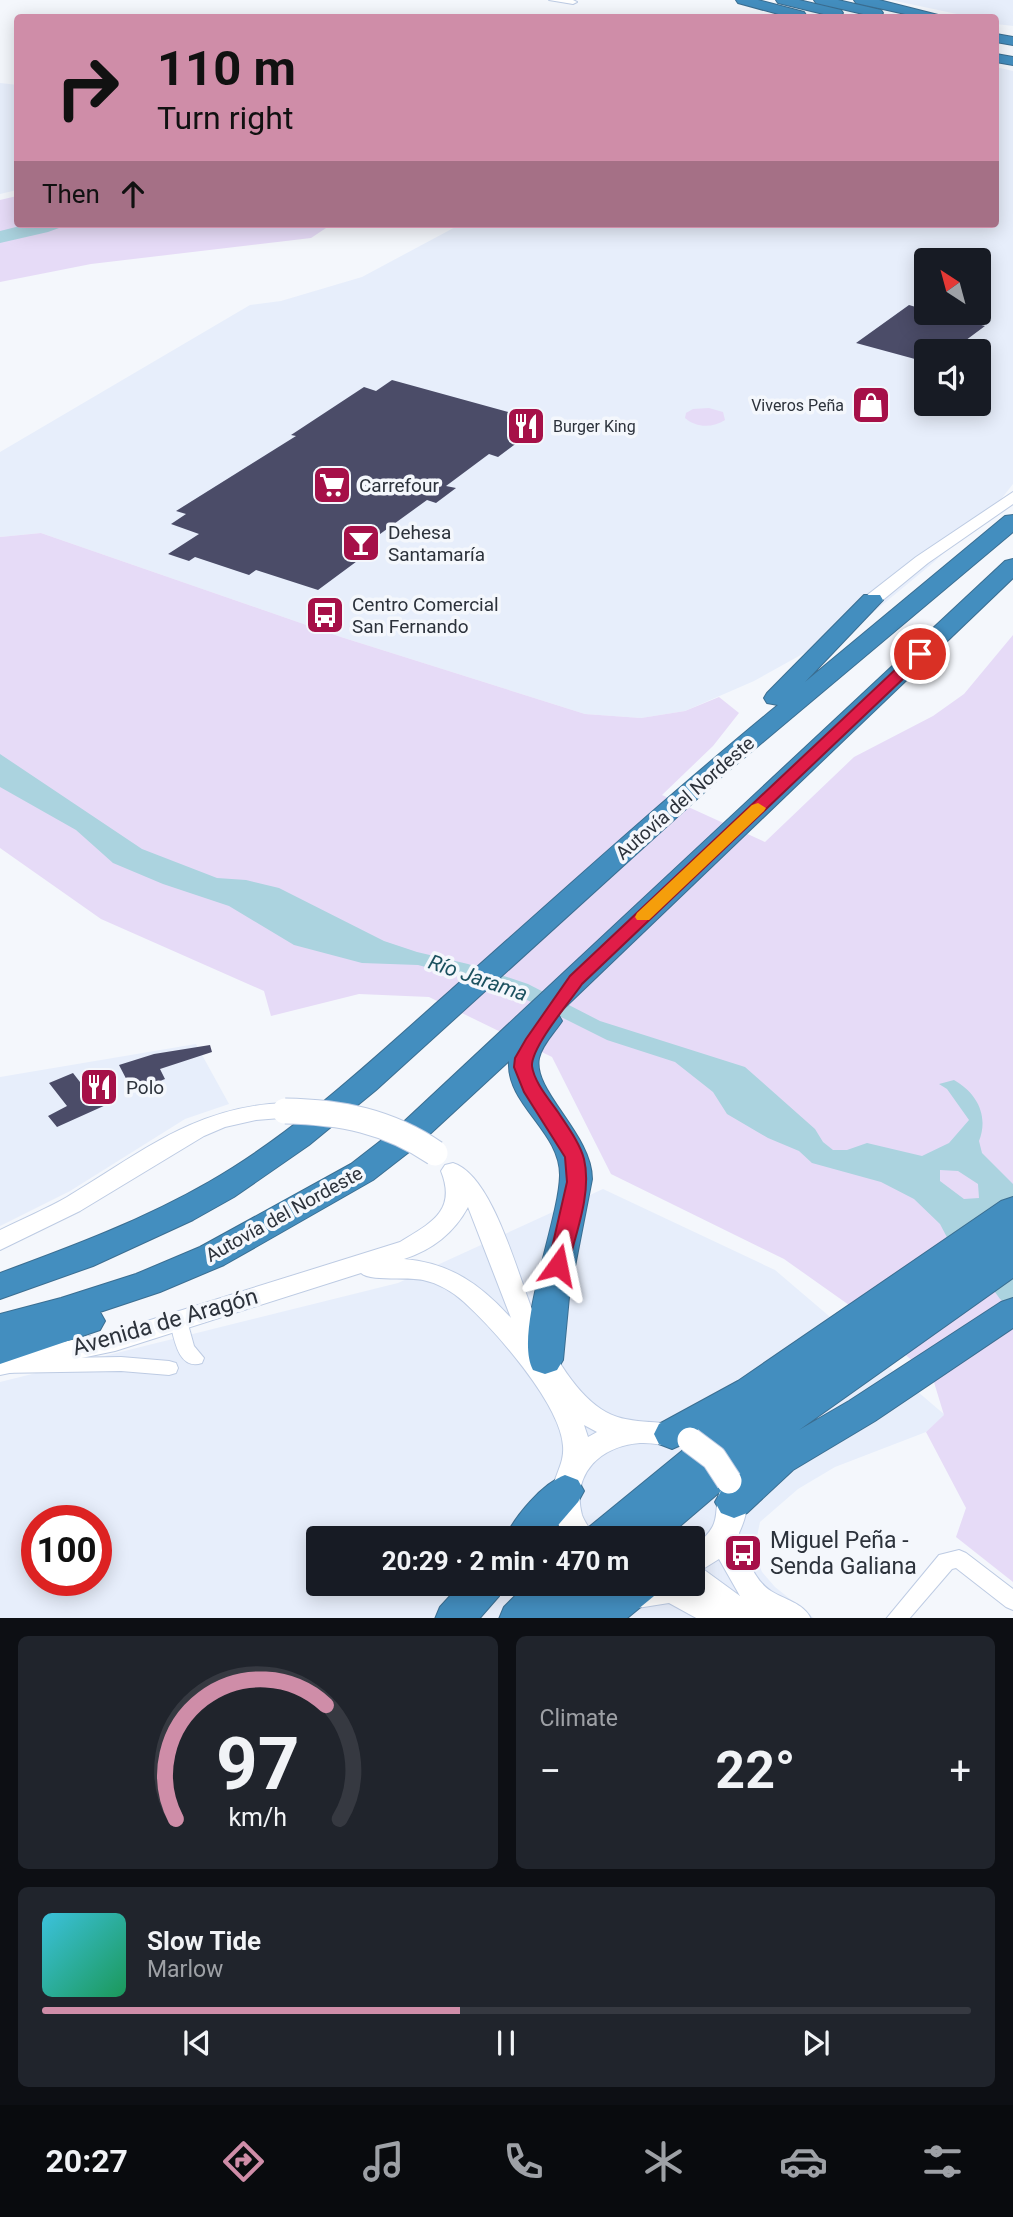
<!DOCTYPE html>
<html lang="en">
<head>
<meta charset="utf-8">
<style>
	:root { --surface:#171b24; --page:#20242c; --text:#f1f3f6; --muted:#9ea1a6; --line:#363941; --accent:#cf8da8 }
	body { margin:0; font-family:Roboto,sans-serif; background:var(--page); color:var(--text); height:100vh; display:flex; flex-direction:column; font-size:26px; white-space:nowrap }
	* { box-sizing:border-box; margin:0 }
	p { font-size:23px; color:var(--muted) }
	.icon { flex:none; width:38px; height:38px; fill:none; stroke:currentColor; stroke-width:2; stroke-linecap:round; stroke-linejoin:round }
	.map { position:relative; height:1618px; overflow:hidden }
	.details { display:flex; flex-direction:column; gap:18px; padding:18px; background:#0d0f14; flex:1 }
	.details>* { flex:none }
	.top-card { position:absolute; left:14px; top:14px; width:985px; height:214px; border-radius:7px; box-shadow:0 4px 18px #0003; background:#cf8da8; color:#111; overflow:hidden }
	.needle { width:46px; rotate:324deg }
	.fabs { position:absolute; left:914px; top:248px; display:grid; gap:14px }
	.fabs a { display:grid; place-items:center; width:77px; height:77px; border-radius:7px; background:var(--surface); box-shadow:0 4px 18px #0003; font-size:35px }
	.speed { position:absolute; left:21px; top:1505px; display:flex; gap:14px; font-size:35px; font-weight:700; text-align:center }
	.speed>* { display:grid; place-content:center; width:91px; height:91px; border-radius:50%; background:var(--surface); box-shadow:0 4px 18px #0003; line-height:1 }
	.speed .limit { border:10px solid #d22; background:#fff; color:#111 }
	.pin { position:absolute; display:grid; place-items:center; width:60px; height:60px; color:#fff; margin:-30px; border:4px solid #fff; border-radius:50%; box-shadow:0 2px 7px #0007 }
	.me { position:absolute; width:77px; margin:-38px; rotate:12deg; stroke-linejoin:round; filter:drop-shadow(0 0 5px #0008) }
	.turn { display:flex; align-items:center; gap:24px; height:147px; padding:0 28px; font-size:32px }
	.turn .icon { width:91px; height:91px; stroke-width:2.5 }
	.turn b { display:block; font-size:49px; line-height:60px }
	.then { display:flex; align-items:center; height:66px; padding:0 28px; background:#0003; gap:14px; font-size:26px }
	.big { font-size:52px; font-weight:700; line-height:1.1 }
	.details .widget { flex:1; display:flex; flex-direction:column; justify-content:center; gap:10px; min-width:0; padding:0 24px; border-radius:10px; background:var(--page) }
	.details .dial { align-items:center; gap:0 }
	.dial svg { height:182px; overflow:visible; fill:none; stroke:var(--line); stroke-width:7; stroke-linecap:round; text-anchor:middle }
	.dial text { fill:var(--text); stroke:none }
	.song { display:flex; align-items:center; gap:21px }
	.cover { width:84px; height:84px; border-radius:10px; background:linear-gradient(135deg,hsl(190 70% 55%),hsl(150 70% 35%)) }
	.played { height:7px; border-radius:4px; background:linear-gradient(90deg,var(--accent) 45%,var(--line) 45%) }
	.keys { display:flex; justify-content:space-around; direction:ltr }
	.heat { display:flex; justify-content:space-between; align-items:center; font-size:38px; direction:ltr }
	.details .tiles { flex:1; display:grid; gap:18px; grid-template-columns:1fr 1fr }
	.widget:last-child { grid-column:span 2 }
	.trip { position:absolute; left:306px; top:1526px; width:399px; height:70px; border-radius:7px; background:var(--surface); box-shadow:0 4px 18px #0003; font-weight:700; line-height:70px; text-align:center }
	.dock { display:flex; height:112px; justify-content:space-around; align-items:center; background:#090b0e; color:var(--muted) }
	.dock .icon { width:49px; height:49px }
	.dock .selected { color:var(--accent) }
	.dock b { font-size:32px; color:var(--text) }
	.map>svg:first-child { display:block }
	.built { fill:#e7eefb; fill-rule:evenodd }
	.green { fill:#e6dbf7 }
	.water { fill:#abd3df; fill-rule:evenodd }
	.building { fill:#4b4c68 }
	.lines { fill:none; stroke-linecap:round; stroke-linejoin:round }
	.street-casing { stroke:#bdcbe3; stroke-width:2 }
	.secondary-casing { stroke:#bdcbe3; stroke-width:2 }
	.highway-casing { stroke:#3b6e91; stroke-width:2 }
	.street { fill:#fff; fill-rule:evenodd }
	.secondary { fill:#fff; fill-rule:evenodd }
	.highway { fill:#438ebf; fill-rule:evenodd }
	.secondary-bridge-casing { stroke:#bdcbe3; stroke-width:27; stroke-linecap:butt }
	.secondary-bridge { stroke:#fff; stroke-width:25 }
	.route { fill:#e11d48; stroke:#92132f; stroke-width:2 }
	.slow { fill:#f59e0b }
	.labels { text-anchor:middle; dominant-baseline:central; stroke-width:7; stroke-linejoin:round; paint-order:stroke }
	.far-poi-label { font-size:16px; fill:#2c323b; stroke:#f4f7fc; text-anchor:end }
	.poi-label { font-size:19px; fill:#2c323b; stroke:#f4f7fc; text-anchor:start }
	.street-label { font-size:19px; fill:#2c323b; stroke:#f4f7fc }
	.water-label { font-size:21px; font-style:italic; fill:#1b515f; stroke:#f4f7fc }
	.near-street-label { font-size:23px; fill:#2c323b; stroke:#f4f7fc }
	.near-poi-label { font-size:23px; fill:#2c323b; stroke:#f4f7fc; text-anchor:start }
</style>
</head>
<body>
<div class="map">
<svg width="1013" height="1619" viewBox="0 0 1013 1619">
	<rect width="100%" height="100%" fill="#f4f7fc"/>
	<g class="built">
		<path d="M 891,0 L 1013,0 L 1013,26 L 996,24 L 996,18 L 971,17 Z"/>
		<path d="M 996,67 L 1013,71 L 1013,484 L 1002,498 L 934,562 L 864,620 L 754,681 L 685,711 L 641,718 L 585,714 L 341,637 L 41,533 L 0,537 L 0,452 L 250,305 L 281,301 L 362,277 L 461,224 L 996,224 ZM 926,261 L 978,261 L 978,313 L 926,313 ZM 926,352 L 978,352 L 978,404 L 926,404 Z"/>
		<path d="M 0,83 L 18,85 L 17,190 L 0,194 Z"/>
		<path d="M 196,1044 L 229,1104 L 185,1119 L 70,1191 L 0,1226 L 0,1077 Z"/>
		<path d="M 603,1189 L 775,1270 L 945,1415 L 926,1432 L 835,1467 L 798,1489 L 760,1522 L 754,1551 L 762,1572 L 775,1587 L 814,1618 L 0,1619 L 0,1382 L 398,1283 ZM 37,1521 L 96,1521 L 96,1580 L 37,1580 ZM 318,1538 L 693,1538 L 693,1584 L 318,1584 Z"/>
	</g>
	<g class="green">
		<path d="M 17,196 L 18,224 L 332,224 L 311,238 L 91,264 L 0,282 L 0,200 Z"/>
		<path d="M 709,408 L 723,412 L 725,420 C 713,428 696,428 685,418 L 686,413 L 693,409 Z"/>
		<path d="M 41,533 L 341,637 L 585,714 L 641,718 L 685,711 L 719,697 L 739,713 L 713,746 L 662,795 L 765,842 L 854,757 L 933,716 L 964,694 L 1013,635 L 1013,1582 L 956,1537 L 966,1508 L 926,1432 L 944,1415 L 933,1379 L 849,1305 L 784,1259 L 611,1174 L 552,1057 L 429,997 L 359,994 L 271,1016 L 264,991 L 101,919 L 0,848 L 0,537 Z"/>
	</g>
	<g class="water">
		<path d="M 28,224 L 70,224 L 48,232 L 0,243 L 0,231 Z"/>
		<path d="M 0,754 L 142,849 L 217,878 L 246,880 L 279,888 L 384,941 L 417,952 L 468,964 L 528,984 L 600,1021 L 745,1067 L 815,1129 L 823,1142 L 833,1150 L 847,1150 L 867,1143 L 922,1156 L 949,1143 L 969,1120 L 947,1089 L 939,1084 L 954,1080 C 977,1093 989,1116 979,1141 L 982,1153 L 1013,1184 L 1013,1309 L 1000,1299 L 969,1256 L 951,1245 L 940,1224 L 914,1199 L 881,1182 L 812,1163 L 799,1151 L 768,1138 L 727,1114 L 713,1092 L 675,1062 L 607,1040 L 517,995 L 467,978 L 418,965 L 362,963 L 294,945 L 229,906 L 163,884 L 113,863 L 76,830 L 0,787 ZM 940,1170 L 958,1171 L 978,1184 L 979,1198 L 964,1199 L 940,1181 Z"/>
	</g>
	<g class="building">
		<path d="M 909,305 L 926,310 L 926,313 L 939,313 L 985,326 L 950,352 L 926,352 L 926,362 L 856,343 Z"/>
		<path d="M 392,380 L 545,422 L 498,457 L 489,454 L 446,486 L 456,488 L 436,503 L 427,500 L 358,550 L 368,553 L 318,590 L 256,570 L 249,575 L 195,557 L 189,561 L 168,554 L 199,534 L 171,524 L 186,514 L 176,511 L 296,436 L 291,435 L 364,387 L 376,391 Z"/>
		<path d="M 210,1045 L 212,1052 L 160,1069 L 165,1079 L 133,1092 L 119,1065 L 154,1054 Z"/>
		<path d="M 73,1073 L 80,1082 L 99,1073 L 117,1100 L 57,1127 L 48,1116 L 67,1106 L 49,1083 Z"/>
	</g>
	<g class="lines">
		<defs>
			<g id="street">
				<path d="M 549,0 L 573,0 L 577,2 L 573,4 Z"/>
				<path d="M 179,1315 L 186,1317 L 194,1346 L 204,1358 L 202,1363 C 178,1371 174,1338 170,1322 L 172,1317 Z"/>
				<path d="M 121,1357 L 169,1361 L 176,1363 L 178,1368 L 176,1373 L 169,1375 L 121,1371 L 0,1373 L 0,1359 Z"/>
				<path d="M 959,1550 L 966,1553 L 1013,1589 L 1013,1610 L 1006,1607 L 956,1568 L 952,1569 L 909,1619 L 886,1619 L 939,1555 Z"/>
			</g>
			<g id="secondary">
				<path d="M 1013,492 L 1013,504 L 928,563 L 878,604 L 866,604 L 864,600 L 866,596 L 916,557 Z"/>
				<path d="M 285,1103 L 293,1105 L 296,1111 L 293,1117 L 256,1120 L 225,1127 L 204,1136 L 80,1211 L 0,1250 L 0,1230 C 22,1219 46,1209 67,1197 C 141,1153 195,1106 285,1103 Z"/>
				<path d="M 453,1163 C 493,1175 518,1277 534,1314 C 549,1346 571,1389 601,1409 C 627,1427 659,1418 688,1428 L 692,1436 L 688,1444 C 673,1449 657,1442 640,1443 C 601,1446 571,1473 582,1515 C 585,1523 591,1530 595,1538 L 565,1538 C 555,1520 547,1498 556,1477 C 560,1466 564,1458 563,1446 C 561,1405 495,1330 464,1302 C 453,1292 438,1283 423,1280 C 407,1276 370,1282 361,1273 L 115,1351 L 0,1375 L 0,1355 L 115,1331 L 400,1242 C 431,1223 457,1211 441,1171 L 445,1165 ZM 468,1207 L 511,1318 C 481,1285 451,1263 404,1259 C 432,1250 454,1233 468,1207 ZM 584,1425 L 597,1432 L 588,1437 Z"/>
				<path d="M 733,1481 L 743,1484 C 751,1500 746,1518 739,1533 C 744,1552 753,1580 771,1591 C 785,1600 804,1603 811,1619 L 698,1619 L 669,1603 L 631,1609 L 621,1606 L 617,1597 L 621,1588 L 634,1584 L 693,1584 L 693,1547 C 728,1521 709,1512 723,1484 ZM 719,1559 L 740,1596 L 703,1569 Z"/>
			</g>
			<g id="highway">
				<path d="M 736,0 L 758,0 L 804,12 L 806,15 L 804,18 L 793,18 L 738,3 Z"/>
				<path d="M 776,0 L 799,0 L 841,10 L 843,13 L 836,17 L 778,3 Z"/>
				<path d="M 814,0 L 838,0 L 881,10 L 883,13 L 876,17 L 816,3 Z"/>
				<path d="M 854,0 L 879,0 L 950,18 L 923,18 L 856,3 Z"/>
				<path d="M 996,34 L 1013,37 L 1013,45 L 996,42 Z"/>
				<path d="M 996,54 L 1013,57 L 1013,65 L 996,62 Z"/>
				<path d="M 1013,515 L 1013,532 L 720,778 L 376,1090 L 309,1145 L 234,1197 L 193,1220 L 93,1266 L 0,1299 L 0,1273 C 71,1247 143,1220 209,1182 C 298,1131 374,1058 450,991 C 558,895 666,797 778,705 L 767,703 L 764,698 L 767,693 L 864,595 L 880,595 L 883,600 L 805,682 L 1005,516 Z"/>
				<path d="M 1013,559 L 1013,578 L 558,1014 L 562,1021 C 555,1032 542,1044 539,1058 C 532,1091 592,1134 592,1179 L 569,1297 L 563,1360 L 557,1370 L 545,1374 L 533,1370 C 513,1333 559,1221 560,1176 C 561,1131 506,1105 509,1061 L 418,1145 L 373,1180 L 224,1265 L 160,1292 L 100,1312 L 105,1321 L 100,1330 L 0,1364 L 0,1314 L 61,1298 L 136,1274 L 200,1247 L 351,1164 L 396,1129 L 1005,561 Z"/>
				<path d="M 1013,1197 L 1013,1278 L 799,1430 L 849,1401 L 1001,1302 L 1013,1298 L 1013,1328 L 875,1421 L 793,1470 L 747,1513 L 734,1518 L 721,1513 L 715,1502 L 721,1491 L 666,1538 L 583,1538 L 589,1527 L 699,1437 L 672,1449 L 659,1444 L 654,1434 L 659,1424 L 738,1381 L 1001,1201 Z"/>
				<path d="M 565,1475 L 578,1480 L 584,1491 L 578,1502 L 547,1538 L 505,1538 C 515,1516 542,1484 565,1475 Z"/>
				<path d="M 461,1584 L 504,1584 L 499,1596 L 479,1619 L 435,1619 L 440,1607 Z"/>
				<path d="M 527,1584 L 659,1584 L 654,1596 L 626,1619 L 499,1619 L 504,1607 Z"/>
			</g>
		</defs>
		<use href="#street" class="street-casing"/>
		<use href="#secondary" class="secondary-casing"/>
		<use href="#highway" class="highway-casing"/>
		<use href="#street" class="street"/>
		<use href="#secondary" class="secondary"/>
		<use href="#highway" class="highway"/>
		<defs>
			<g id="secondary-bridge">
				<path d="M 285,1111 C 341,1112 388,1121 435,1153"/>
				<path d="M 690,1440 L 714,1458 L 729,1481"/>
			</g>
		</defs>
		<use href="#secondary-bridge" class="secondary-bridge-casing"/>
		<use href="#secondary-bridge" class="secondary-bridge"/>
	</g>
	<path class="route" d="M 920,649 L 926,651 L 928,654 L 926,657 L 582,984 C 571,1000 531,1047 532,1066 C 534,1082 549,1099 558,1112 C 567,1126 580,1143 584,1159 C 592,1192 576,1233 568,1265 L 565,1270 L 558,1272 L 551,1270 L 548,1265 L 567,1182 L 565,1157 L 524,1092 L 514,1067 L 515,1058 L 526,1039 L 570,976 L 915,651 Z"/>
	<path class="slow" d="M 758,803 L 766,808 L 764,811 L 649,920 L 637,920 L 635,917 L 637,913 L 752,805 Z"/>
	<defs>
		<symbol id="shop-square" viewBox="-11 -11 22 22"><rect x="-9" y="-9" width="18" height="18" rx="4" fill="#a61048" stroke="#f4f7fc"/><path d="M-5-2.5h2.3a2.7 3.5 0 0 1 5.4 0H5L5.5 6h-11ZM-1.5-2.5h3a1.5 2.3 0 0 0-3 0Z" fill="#fff"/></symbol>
		<symbol id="restaurant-square" viewBox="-11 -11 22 22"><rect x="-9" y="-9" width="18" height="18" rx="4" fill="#a61048" stroke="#f4f7fc"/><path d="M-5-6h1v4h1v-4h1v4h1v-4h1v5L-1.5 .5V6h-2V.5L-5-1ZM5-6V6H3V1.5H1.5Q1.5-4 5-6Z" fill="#fff"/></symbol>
		<symbol id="supermarket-square" viewBox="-11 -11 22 22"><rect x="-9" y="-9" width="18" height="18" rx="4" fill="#a61048" stroke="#f4f7fc"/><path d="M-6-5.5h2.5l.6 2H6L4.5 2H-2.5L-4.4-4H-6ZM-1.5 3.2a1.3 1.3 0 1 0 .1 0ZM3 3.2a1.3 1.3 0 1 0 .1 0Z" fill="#fff"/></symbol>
		<symbol id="bar-square" viewBox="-11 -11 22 22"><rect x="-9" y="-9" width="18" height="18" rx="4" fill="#a61048" stroke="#f4f7fc"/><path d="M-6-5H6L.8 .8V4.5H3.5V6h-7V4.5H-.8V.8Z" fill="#fff"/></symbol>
		<symbol id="bus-square" viewBox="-11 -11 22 22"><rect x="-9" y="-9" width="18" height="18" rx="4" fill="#a61048" stroke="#f4f7fc"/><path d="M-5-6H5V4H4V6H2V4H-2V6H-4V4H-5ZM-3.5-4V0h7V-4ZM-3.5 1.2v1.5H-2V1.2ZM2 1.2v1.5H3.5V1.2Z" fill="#fff"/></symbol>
	</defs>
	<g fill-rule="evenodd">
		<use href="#shop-square" x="849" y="383" width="44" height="44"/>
		<use href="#restaurant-square" x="504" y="404" width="44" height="44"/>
		<use href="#supermarket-square" x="310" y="463" width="44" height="44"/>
		<use href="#bar-square" x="339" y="521" width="44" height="44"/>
		<use href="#bus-square" x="303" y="593" width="44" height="44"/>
		<use href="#restaurant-square" x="77" y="1065" width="44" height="44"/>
		<use href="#bus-square" x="721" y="1531" width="44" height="44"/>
	</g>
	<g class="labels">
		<g class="far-poi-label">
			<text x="844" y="405">Viveros Peña</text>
			<text x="553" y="426" text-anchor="start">Burger King</text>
		</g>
		<g class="poi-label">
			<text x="359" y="485">Carrefour</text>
			<text x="388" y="532">Dehesa<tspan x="388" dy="22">Santamaría</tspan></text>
			<text x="352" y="604">Centro Comercial<tspan x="352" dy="22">San Fernando</tspan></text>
			<text x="126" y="1087">Polo</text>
		</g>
		<g class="street-label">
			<text transform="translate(685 798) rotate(-41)">Autovía del Nordeste</text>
			<text transform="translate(284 1214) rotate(-29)">Autovía del Nordeste</text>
		</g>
		<g class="water-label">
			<text transform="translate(478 978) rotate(19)">Río Jarama</text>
		</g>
		<g class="near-street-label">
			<text transform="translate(165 1322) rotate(-16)">Avenida de Aragón</text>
		</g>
		<g class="near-poi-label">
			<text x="770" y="1540">Miguel Peña -<tspan x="770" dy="26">Senda Galiana</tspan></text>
		</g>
	</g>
</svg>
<div class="fabs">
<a><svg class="needle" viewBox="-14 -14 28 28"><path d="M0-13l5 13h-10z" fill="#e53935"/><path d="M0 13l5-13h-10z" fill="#9ea1a6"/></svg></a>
<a><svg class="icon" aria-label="sound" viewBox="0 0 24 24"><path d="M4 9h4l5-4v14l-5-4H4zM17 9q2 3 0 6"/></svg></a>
</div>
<div class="speed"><div class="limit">100</div></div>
<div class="pin" style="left:920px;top:654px;background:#d93025"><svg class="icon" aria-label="arrive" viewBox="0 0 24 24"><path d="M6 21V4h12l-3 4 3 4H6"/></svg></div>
<svg class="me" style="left:558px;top:1265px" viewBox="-20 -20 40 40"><path d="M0-17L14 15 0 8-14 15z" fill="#e11d48" stroke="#fff" stroke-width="4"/></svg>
<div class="trip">20:29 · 2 min · 470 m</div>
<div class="top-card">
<div class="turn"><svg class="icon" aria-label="right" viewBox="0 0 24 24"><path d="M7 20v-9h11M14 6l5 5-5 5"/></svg><div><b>110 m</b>Turn right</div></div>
<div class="then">Then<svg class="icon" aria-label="ahead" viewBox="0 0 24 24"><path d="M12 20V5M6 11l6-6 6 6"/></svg></div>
</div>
</div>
<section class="details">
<div class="tiles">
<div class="widget dial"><svg viewBox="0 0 100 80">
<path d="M14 69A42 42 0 1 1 86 69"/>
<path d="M14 69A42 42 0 0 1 80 19" stroke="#cf8da8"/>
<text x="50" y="56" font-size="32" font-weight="700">97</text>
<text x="50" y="72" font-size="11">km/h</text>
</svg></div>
<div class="widget"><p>Climate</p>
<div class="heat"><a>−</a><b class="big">22°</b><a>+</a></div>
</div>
<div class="widget">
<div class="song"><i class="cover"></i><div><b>Slow Tide</b><p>Marlow</p></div></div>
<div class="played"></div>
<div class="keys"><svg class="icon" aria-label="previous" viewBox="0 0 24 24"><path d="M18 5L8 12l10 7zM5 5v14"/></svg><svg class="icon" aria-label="pause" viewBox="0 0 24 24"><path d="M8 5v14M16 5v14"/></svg><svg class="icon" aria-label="next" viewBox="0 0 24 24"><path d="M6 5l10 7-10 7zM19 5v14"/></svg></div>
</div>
</div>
</section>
<nav class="dock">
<b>20:27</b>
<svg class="icon selected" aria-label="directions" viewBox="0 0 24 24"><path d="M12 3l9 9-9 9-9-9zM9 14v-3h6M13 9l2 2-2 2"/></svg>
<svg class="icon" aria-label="music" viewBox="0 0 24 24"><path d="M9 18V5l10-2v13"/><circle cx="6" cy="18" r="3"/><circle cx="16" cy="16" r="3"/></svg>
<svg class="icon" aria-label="phone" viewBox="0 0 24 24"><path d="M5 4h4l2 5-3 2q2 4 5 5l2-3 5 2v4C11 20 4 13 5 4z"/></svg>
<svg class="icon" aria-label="climate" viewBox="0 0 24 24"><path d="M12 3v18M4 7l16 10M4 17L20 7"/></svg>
<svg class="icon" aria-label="car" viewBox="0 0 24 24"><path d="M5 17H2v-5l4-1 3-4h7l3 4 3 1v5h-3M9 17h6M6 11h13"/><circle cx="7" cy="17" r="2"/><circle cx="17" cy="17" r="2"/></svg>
<svg class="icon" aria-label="filters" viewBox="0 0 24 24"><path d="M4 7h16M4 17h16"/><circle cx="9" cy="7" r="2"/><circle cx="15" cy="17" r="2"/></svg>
</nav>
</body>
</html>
